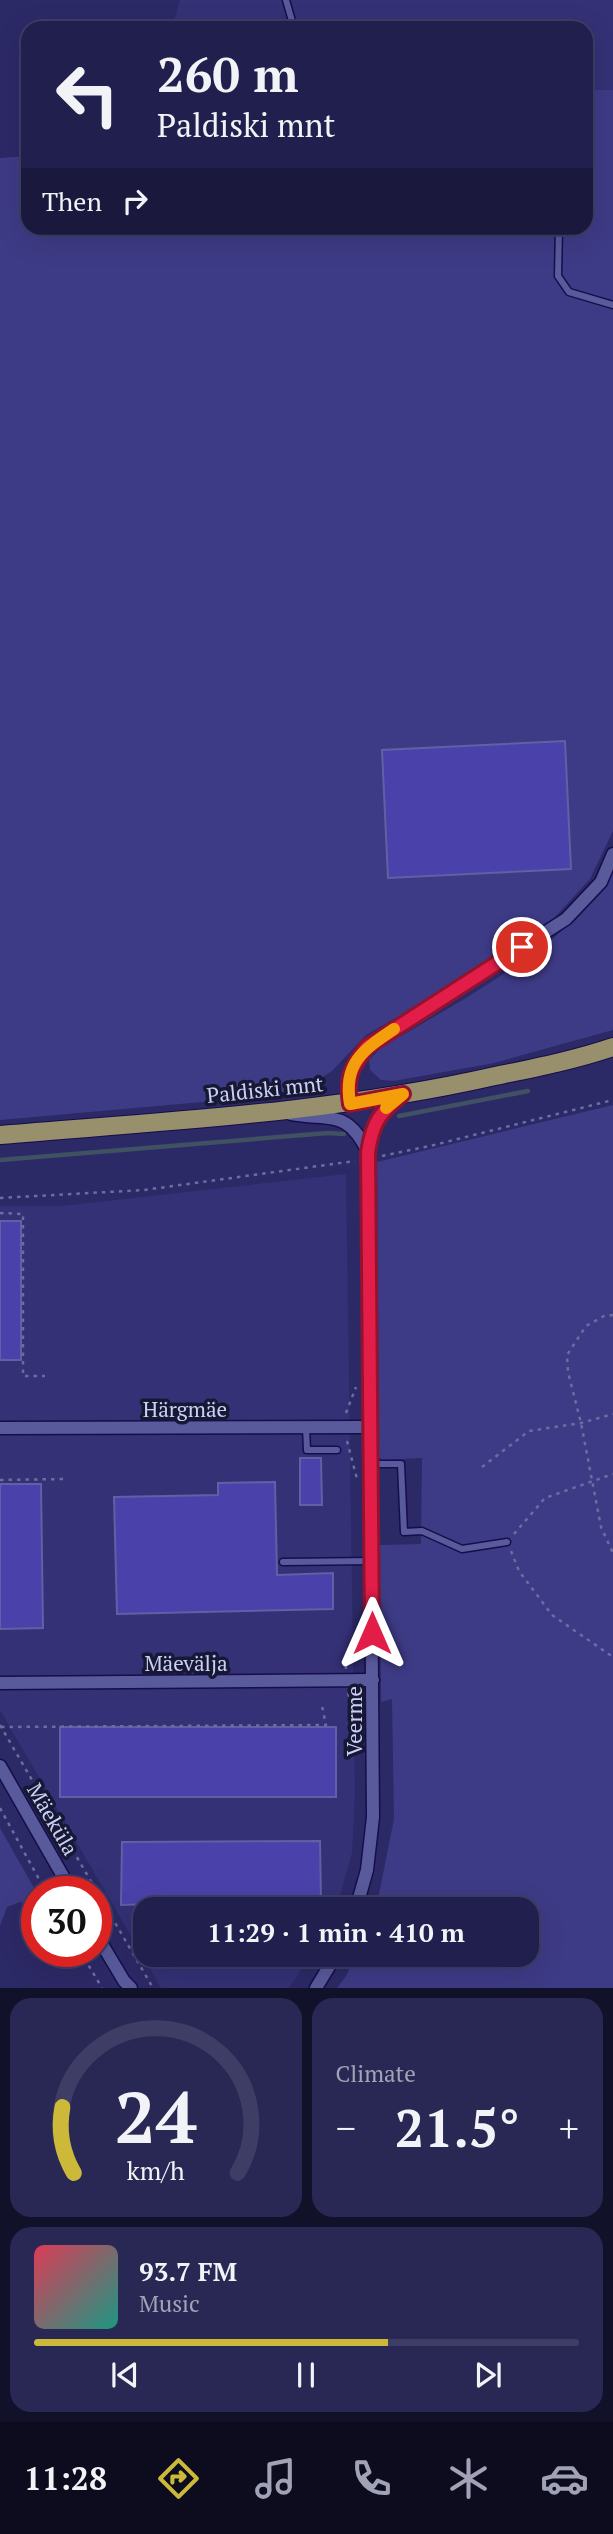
<!DOCTYPE html>
<html lang="en">
<head>
<meta charset="utf-8">
<style>
	:root { --surface:#211f4d; --page:#292754; --text:#f1f3f6; --muted:#a2a2b6; --line:#3e3d65; --accent:#ccb939 }
	body { margin:0; font-family:"PT Serif",serif; background:var(--page); color:var(--text); height:100vh; display:flex; flex-direction:column; font-size:26px; white-space:nowrap }
	* { box-sizing:border-box; margin:0 }
	p { font-size:23px; color:var(--muted) }
	.icon { flex:none; width:38px; height:38px; fill:none; stroke:currentColor; stroke-width:2; stroke-linecap:round; stroke-linejoin:round }
	.map { position:relative; height:1988px; overflow:hidden }
	.drawer { display:flex; flex-direction:column; gap:10px; padding:10px; background:#12112a; flex:1 }
	.drawer>* { flex:none }
	.hud { position:absolute; left:21px; top:21px; width:572px; height:214px; border-radius:21px; box-shadow:0 7px 28px #0002,0 0 0 2px var(--line); background:#211f4d; color:var(--text); overflow:hidden }
	.speed { position:absolute; left:21px; top:1876px; display:flex; gap:14px; font-size:35px; font-weight:700; text-align:center }
	.speed>* { display:grid; place-content:center; width:91px; height:91px; border-radius:50%; background:var(--surface); box-shadow:0 7px 28px #0002,0 0 0 2px var(--line); line-height:1 }
	.speed .limit { border:10px solid #d22; background:#fff; color:#111 }
	.pin { position:absolute; display:grid; place-items:center; width:60px; height:60px; color:#fff; margin:-30px; border:4px solid #fff; border-radius:50%; box-shadow:0 2px 7px #0007 }
	.me { position:absolute; width:77px; margin:-38px; rotate:0deg; stroke-linejoin:round; filter:drop-shadow(0 0 5px #0008) }
	.turn { display:flex; align-items:center; gap:24px; height:147px; padding:0 21px; font-size:32px }
	.turn .icon { width:91px; height:91px; stroke-width:2.5 }
	.turn b { display:block; font-size:49px; line-height:60px }
	.then { display:flex; align-items:center; height:66px; padding:0 21px; background:#0003; gap:14px; font-size:26px }
	.big { font-size:52px; font-weight:600; line-height:1.1 }
	.drawer .widget { flex:1; display:flex; flex-direction:column; justify-content:center; gap:10px; min-width:0; padding:0 24px; border-radius:21px; background:var(--page) }
	.drawer .dial { align-items:center; gap:0 }
	.dial svg { height:182px; overflow:visible; fill:none; stroke:var(--line); stroke-width:7; stroke-linecap:round; text-anchor:middle }
	.dial text { fill:var(--text); stroke:none }
	.song { display:flex; align-items:center; gap:21px }
	.cover { width:84px; height:84px; border-radius:10px; background:linear-gradient(135deg,hsl(350 70% 55%),hsl(170 70% 35%)) }
	.played { height:7px; border-radius:4px; background:linear-gradient(90deg,var(--accent) 65%,var(--line) 65%) }
	.keys { display:flex; justify-content:space-around; direction:ltr }
	.heat { display:flex; justify-content:space-between; align-items:center; font-size:38px; direction:ltr }
	.drawer .tiles { flex:1; display:grid; gap:10px; grid-template-columns:1fr 1fr }
	.widget:last-child { grid-column:span 2 }
	.trip { position:absolute; left:133px; top:1897px; width:406px; height:70px; border-radius:21px; background:var(--surface); box-shadow:0 7px 28px #0002,0 0 0 2px var(--line); font-weight:600; line-height:70px; text-align:center }
	.menu { display:flex; height:112px; justify-content:space-around; align-items:center; background:#0d0c1f; color:var(--muted) }
	.menu .icon { width:49px; height:49px }
	.menu .on { color:var(--accent) }
	.menu b { font-size:32px; color:var(--text) }
	.map>svg:first-child { display:block }
	.built { fill:#343176 }
	.green { fill:#3e3b86 }
	.lines { fill:none; stroke-linecap:round; stroke-linejoin:round }
	.stream { stroke:#405162; stroke-width:4.5 }
	.building { fill:#4a42aa; stroke:#5f61a4; stroke-width:2 }
	.service-casing { stroke:#170d4a; stroke-width:9 }
	.minor-casing { stroke:#170d4a; stroke-width:15 }
	.primary-casing { stroke:#170d4a; stroke-width:20 }
	.path { stroke:#6d6ca1; stroke-width:2.5; stroke-dasharray:3.5 5; stroke-linecap:butt }
	.service { stroke:#585a9c; stroke-width:6 }
	.minor { stroke:#585a9c; stroke-width:12 }
	.primary { stroke:#988f6c; stroke-width:18 }
	.route-casing { stroke:#92132f; stroke-width:18 }
	.route { stroke:#e11d48; stroke-width:12 }
	.slow { stroke:#f59e0b; stroke-width:12 }
	.labels { text-anchor:middle; dominant-baseline:central; stroke-width:7; stroke-linejoin:round; paint-order:stroke }
	.street-label { font-size:21px; fill:#cdd0f6; stroke:#171833 }
</style>
</head>
<body>
<div class="map">
<svg width="613" height="1988" viewBox="0 0 613 1988">
	<rect width="100%" height="100%" fill="#2c2967"/>
	<g class="built">
		<path d="M 180,0 L 613,0 L 613,90 L 586,90 L 586,28 L 172,28 Z"/>
		<path d="M 346,1174 L 355,1792 L 352,1853 L 336,1909 L 145,1909 L 145,1955 L 311,1955 L 289,1988 L 161,1988 L 0,1710 L 0,1206 L 62,1206 Z"/>
	</g>
	<g class="green">
		<path d="M 586,90 L 613,90 L 613,831 L 590,879 L 554,918 L 450,987 L 366,1035 L 332,1071 L 318,1080 L 293,1090 L 236,1099 L 0,1120 L 0,158 L 28,156 L 28,228 L 586,228 Z"/>
		<path d="M 613,872 L 613,1030 L 494,1063 L 394,1081 L 381,1080 L 370,1070 L 369,1060 L 381,1048 C 450,1006 574,943 613,872 Z"/>
		<path d="M 613,1105 L 613,1988 L 337,1988 L 346,1976 L 356,1955 L 527,1955 L 527,1909 L 376,1909 L 394,1819 L 392,1699 L 381,1702 L 380,1545 L 421,1544 L 422,1458 L 382,1460 L 379,1457 L 377,1162 Z"/>
		<path d="M 0,1828 L 37,1893 L 37,1905 L 20,1902 L 7,1907 L 0,1926 Z"/>
	</g>
	<g class="lines">
		<g class="stream">
			<path d="M 399,1116 L 528,1091"/>
			<path d="M 0,1160 L 328,1133 L 344,1134"/>
		</g>
	</g>
	<g class="building">
		<path d="M 565,741 L 571,869 L 388,878 L 382,750 Z"/>
		<rect x="0" y="1221" width="21" height="139"/>
		<path d="M 300,1458 L 321,1458 L 322,1505 L 300,1505 Z"/>
		<path d="M 275,1482 L 277,1575 L 333,1573 L 333,1609 L 117,1614 L 114,1497 L 218,1495 L 218,1483 Z"/>
		<path d="M 0,1484 L 41,1484 L 43,1628 L 0,1629 Z"/>
		<rect x="60" y="1727" width="276" height="70"/>
		<path d="M 320,1841 L 321,1901 L 289,1902 L 290,1909 L 151,1909 L 151,1904 L 121,1905 L 122,1842 Z"/>
	</g>
	<g class="lines">
		<defs>
			<g id="service">
				<path d="M 286,0 L 294,28"/>
				<path d="M 559,228 L 558,276 L 569,292 L 613,305"/>
				<path d="M 306,1427 L 307,1450 L 337,1450"/>
				<path d="M 372,1464 L 401,1464 L 404,1532 L 422,1531 L 462,1549 L 507,1542"/>
				<path d="M 283,1562 L 372,1561"/>
			</g>
			<g id="minor">
				<path d="M 350,1104 C 346,1077 351,1068 367,1047 L 566,919 L 601,882 L 613,854"/>
				<path d="M 291,1114 C 331,1121 347,1109 368,1152"/>
				<path d="M 0,1428 L 370,1427"/>
				<path d="M 0,1683 L 373,1680"/>
				<path d="M 0,1766 L 72,1892"/>
				<path d="M 356,1909 L 367,1870 L 373,1817 L 368,1152 C 373,1122 379,1114 402,1095"/>
				<path d="M 96,1934 L 124,1981 L 131,1988"/>
				<path d="M 316,1988 L 336,1955"/>
			</g>
			<path id="primary" d="M 0,1135 C 166,1121 332,1113 495,1076 C 534,1068 575,1060 613,1047"/>
		</defs>
		<use href="#service" class="service-casing"/>
		<use href="#minor" class="minor-casing"/>
		<use href="#primary" class="primary-casing"/>
		<g class="path">
			<path d="M 382,1156 L 434,1145 L 613,1100"/>
			<path d="M 0,1198 L 144,1190 L 355,1161"/>
			<path d="M 0,1213 L 23,1214 L 23,1376 L 45,1376"/>
			<path d="M 613,1315 L 604,1316 L 586,1326 L 567,1355 L 568,1372 L 581,1423 L 601,1527 L 613,1553"/>
			<path d="M 346,1413 L 356,1387"/>
			<path d="M 347,1441 L 357,1479"/>
			<path d="M 482,1467 L 529,1431 L 581,1423 L 613,1414"/>
			<path d="M 0,1480 L 65,1479"/>
			<path d="M 514,1534 L 545,1498 L 613,1474"/>
			<path d="M 511,1551 L 519,1571 L 552,1615 L 613,1657"/>
			<path d="M 346,1669 C 345,1656 349,1643 359,1635"/>
			<path d="M 348,1693 L 358,1723"/>
			<path d="M 0,1725 L 153,1988"/>
			<path d="M 1,1727 L 326,1725 L 322,1706"/>
			<path d="M 0,1808 L 46,1892"/>
			<path d="M 80,1951 L 102,1988"/>
		</g>
		<use href="#service" class="service"/>
		<use href="#minor" class="minor"/>
		<use href="#primary" class="primary"/>
	</g>
	<g class="lines">
		<defs>
			<path id="route" d="M 372,1633 L 368,1152 C 373,1121 379,1114 403,1094 L 350,1104 C 346,1077 351,1068 367,1047 L 522,947"/>
		</defs>
		<use href="#route" class="route-casing"/>
		<use href="#route" class="route"/>
		<path class="slow" d="M 386,1108 L 403,1094 L 350,1104 C 343,1063 363,1050 394,1029"/>
	</g>
	<g class="labels">
		<g class="street-label">
			<text transform="translate(265 1089) rotate(-6)">Paldiski mnt</text>
			<text x="185" y="1409">Härgmäe</text>
			<text x="186" y="1663">Mäevälja</text>
			<text transform="translate(354 1721) rotate(-90)">Veerme</text>
			<text transform="translate(53 1819) rotate(60)">Mäeküla</text>
		</g>
	</g>
</svg>
<div class="speed"><div class="limit">30</div></div>
<div class="pin" style="left:522px;top:947px;background:#d93025"><svg class="icon" aria-label="arrive" viewBox="0 0 24 24"><path d="M6 21V4h12l-3 4 3 4H6"/></svg></div>
<svg class="me" style="left:372px;top:1633px" viewBox="-20 -20 40 40"><path d="M0-17L14 15 0 8-14 15z" fill="#e11d48" stroke="#fff" stroke-width="4"/></svg>
<div class="trip">11:29 · 1 min · 410 m</div>
<div class="hud">
<div class="turn"><svg class="icon" aria-label="left" viewBox="0 0 24 24"><path d="M17 20v-9H6M10 6l-5 5 5 5"/></svg><div><b>260 m</b>Paldiski mnt</div></div>
<div class="then">Then<svg class="icon" aria-label="right" viewBox="0 0 24 24"><path d="M7 20v-9h11M14 6l5 5-5 5"/></svg></div>
</div>
</div>
<section class="drawer">
<div class="tiles">
<div class="widget dial"><svg viewBox="0 0 100 80">
<path d="M14 69A42 42 0 1 1 86 69"/>
<path d="M14 69A42 42 0 0 1 9 40" stroke="#ccb939"/>
<text x="50" y="56" font-size="32" font-weight="700">24</text>
<text x="50" y="72" font-size="11">km/h</text>
</svg></div>
<div class="widget"><p>Climate</p>
<div class="heat"><a>−</a><b class="big">21.5°</b><a>+</a></div>
</div>
<div class="widget">
<div class="song"><i class="cover"></i><div><b>93.7 FM</b><p>Music</p></div></div>
<div class="played"></div>
<div class="keys"><svg class="icon" aria-label="previous" viewBox="0 0 24 24"><path d="M18 5L8 12l10 7zM5 5v14"/></svg><svg class="icon" aria-label="pause" viewBox="0 0 24 24"><path d="M8 5v14M16 5v14"/></svg><svg class="icon" aria-label="next" viewBox="0 0 24 24"><path d="M6 5l10 7-10 7zM19 5v14"/></svg></div>
</div>
</div>
</section>
<nav class="menu">
<b>11:28</b>
<svg class="icon on" aria-label="directions" viewBox="0 0 24 24"><path d="M12 3l9 9-9 9-9-9zM9 14v-3h6M13 9l2 2-2 2"/></svg>
<svg class="icon" aria-label="music" viewBox="0 0 24 24"><path d="M9 18V5l10-2v13"/><circle cx="6" cy="18" r="3"/><circle cx="16" cy="16" r="3"/></svg>
<svg class="icon" aria-label="phone" viewBox="0 0 24 24"><path d="M5 4h4l2 5-3 2q2 4 5 5l2-3 5 2v4C11 20 4 13 5 4z"/></svg>
<svg class="icon" aria-label="climate" viewBox="0 0 24 24"><path d="M12 3v18M4 7l16 10M4 17L20 7"/></svg>
<svg class="icon" aria-label="car" viewBox="0 0 24 24"><path d="M5 17H2v-5l4-1 3-4h7l3 4 3 1v5h-3M9 17h6M6 11h13"/><circle cx="7" cy="17" r="2"/><circle cx="17" cy="17" r="2"/></svg>
</nav>
</body>
</html>
